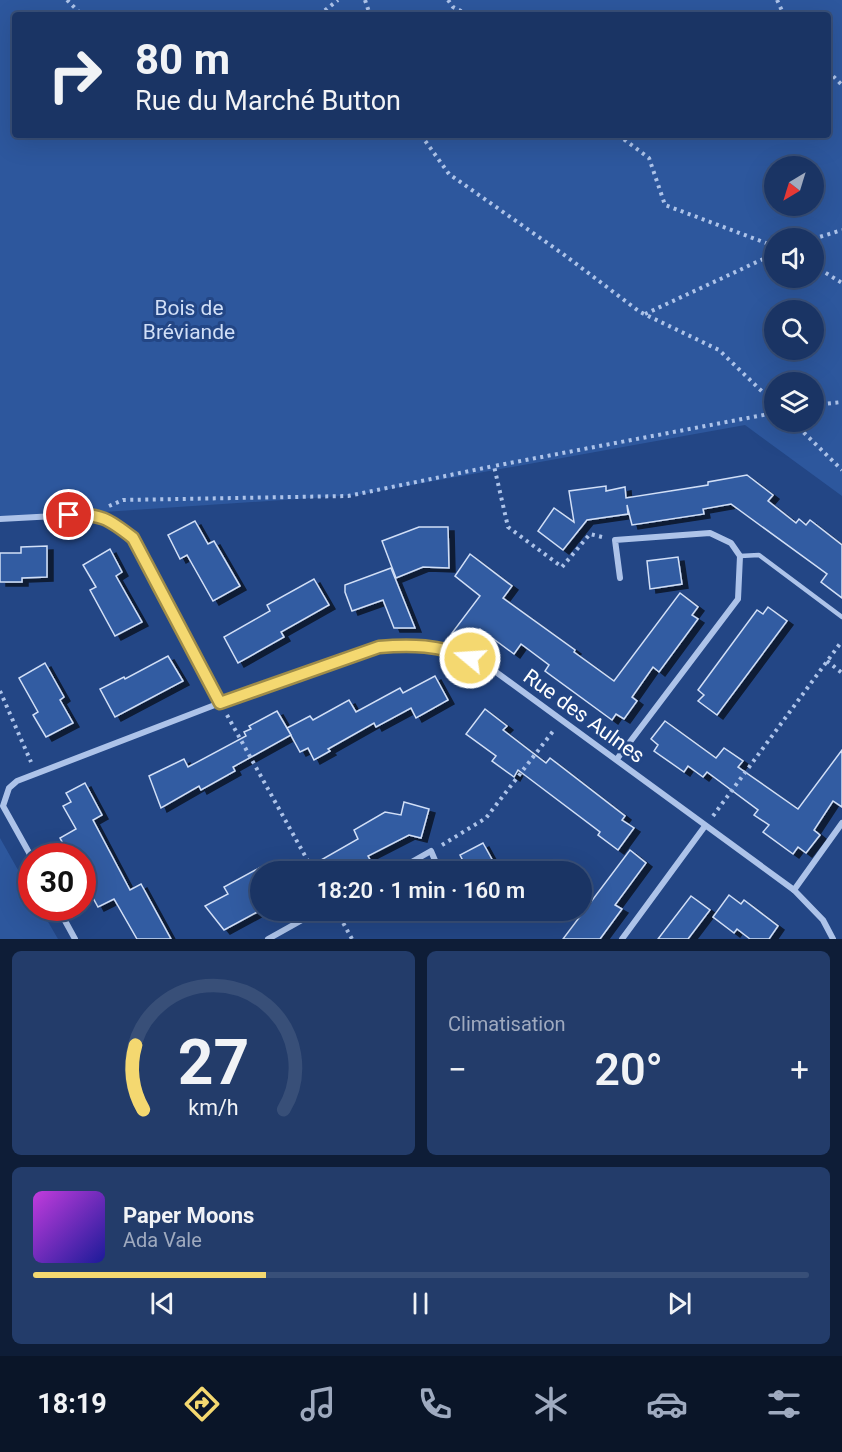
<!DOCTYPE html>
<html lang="fr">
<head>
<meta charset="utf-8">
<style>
	:root { --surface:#1a3464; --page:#233c6a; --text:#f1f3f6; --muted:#9faabf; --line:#384f78; --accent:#f4d870 }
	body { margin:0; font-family:Roboto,sans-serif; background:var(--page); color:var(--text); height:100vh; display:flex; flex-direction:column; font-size:22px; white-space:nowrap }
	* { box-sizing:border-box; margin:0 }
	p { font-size:20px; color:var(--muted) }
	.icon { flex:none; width:33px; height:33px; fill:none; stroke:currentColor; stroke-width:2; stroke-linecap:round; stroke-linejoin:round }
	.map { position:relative; height:939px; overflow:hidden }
	.details { display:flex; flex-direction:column; gap:12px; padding:12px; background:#0e1d37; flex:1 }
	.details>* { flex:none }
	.guide { position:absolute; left:12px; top:12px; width:819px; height:126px; border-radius:6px; box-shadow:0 6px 24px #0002,0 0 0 2px var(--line); background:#1a3464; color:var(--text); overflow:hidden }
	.needle { width:39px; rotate:218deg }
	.buttons { position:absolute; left:764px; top:156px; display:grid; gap:12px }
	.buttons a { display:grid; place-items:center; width:60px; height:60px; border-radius:50%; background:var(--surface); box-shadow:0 6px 24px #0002,0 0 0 2px var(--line); font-size:30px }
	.speed { position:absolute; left:18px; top:843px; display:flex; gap:12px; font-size:30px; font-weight:700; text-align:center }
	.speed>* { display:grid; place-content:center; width:78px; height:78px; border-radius:50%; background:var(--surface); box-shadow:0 6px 24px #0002,0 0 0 2px var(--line); line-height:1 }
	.speed .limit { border:9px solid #d22; background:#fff; color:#111 }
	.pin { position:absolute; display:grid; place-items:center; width:51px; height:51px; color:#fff; margin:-26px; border:3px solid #fff; border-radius:50%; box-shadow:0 2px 6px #0007 }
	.me { position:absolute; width:66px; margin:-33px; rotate:288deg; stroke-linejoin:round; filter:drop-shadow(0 0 4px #0008) }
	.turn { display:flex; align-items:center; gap:21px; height:126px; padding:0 24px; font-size:27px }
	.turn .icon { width:78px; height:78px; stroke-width:2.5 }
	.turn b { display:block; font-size:42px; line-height:51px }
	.big { font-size:45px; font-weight:600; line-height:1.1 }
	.details .tile { flex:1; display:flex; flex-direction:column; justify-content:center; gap:9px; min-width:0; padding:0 21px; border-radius:9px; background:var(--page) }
	.details .dial { align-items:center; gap:0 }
	.dial svg { height:156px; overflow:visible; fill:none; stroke:var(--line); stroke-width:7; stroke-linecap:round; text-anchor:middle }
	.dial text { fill:var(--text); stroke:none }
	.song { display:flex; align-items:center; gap:18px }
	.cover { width:72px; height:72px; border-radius:9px; background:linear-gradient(135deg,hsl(290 70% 55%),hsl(240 70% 35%)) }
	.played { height:6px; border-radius:3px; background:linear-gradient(90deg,var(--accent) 30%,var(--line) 30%) }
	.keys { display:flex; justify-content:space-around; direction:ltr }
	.heat { display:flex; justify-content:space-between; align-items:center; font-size:33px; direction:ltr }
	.details .tiles { flex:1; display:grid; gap:12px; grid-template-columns:1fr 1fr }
	.tile:last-child { grid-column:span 2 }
	.trip { position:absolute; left:250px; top:861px; width:342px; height:60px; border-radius:30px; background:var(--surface); box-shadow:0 6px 24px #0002,0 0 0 2px var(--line); font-weight:600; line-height:60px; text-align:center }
	.tab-bar { display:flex; height:96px; justify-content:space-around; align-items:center; background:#0a1528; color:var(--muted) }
	.tab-bar .icon { width:42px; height:42px }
	.tab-bar .active { color:var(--accent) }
	.tab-bar b { font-size:27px; color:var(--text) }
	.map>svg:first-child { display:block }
	.green { fill:#2d579d; fill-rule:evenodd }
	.building { fill:#335ca2; stroke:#d1dff7; stroke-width:1.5; filter:url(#shadow) }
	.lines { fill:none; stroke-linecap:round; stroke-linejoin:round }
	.path { stroke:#adc3e9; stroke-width:4; stroke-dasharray:3 4.5; stroke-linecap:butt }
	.service { stroke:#adc3e9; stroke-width:4.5 }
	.minor { stroke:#adc3e9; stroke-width:6 }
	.route-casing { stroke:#9f8c49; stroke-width:15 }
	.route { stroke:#f4d870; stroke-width:10 }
	.labels { text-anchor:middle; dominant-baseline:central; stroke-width:6; stroke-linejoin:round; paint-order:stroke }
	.park-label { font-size:21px; fill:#d1dff7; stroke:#234685 }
	.street-label { font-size:21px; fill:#fff; stroke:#234685 }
</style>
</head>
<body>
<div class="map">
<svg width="842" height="939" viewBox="0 0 842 939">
	<defs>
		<filter id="shadow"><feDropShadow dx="6" dy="4" stdDeviation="0" flood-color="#0009"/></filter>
	</defs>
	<rect width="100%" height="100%" fill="#234685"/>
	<g class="green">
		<path d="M 0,0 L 842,0 L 842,496 L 745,425 L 356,495 L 0,519 ZM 15,15 L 828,15 L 828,135 L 15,135 ZM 774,166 L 813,166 L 813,206 L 774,206 ZM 774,238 L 813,238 L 813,278 L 774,278 ZM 774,310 L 813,310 L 813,350 L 774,350 ZM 774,382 L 813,382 L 813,422 L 774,422 Z"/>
		<path d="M 0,838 L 31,893 L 32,908 L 40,908 L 58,939 L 0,939 Z"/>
	</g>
	<g class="building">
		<path d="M 747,475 L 773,495 L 768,501 L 796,523 L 799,519 L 806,525 L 810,520 L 842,545 L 842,598 L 821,582 L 827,574 L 731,504 L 703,509 L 704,514 L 632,525 L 627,505 L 628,514 L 587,520 L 563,550 L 538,531 L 554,508 L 574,522 L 569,491 L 606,486 L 606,491 L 625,487 L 626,498 L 708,485 L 708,482 Z"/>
		<path d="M 195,521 L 208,544 L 214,541 L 240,586 L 213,601 L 187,555 L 180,559 L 168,535 Z"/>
		<path d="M 419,527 L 448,527 L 449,568 L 423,567 L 396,578 L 382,541 Z"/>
		<path d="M 47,546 L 47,577 L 22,578 L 22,582 L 0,582 L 0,553 L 21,553 L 21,547 Z"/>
		<path d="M 110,549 L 122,572 L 116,576 L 142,622 L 115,636 L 90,590 L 96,587 L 83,565 Z"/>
		<path d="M 470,554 L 512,586 L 503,598 L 575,650 L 574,652 L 614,681 L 680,593 L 698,607 L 692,615 L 698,619 L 659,672 L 653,667 L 632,697 L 637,701 L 624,719 L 616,714 L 612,720 L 545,671 L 549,665 L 521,644 L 514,654 L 480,629 L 473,639 L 452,633 L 480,596 L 455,576 Z"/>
		<path d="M 678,557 L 682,584 L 650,589 L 647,561 Z"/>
		<path d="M 391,568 L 415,628 L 394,628 L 383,600 L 352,611 L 345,592 L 345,585 Z"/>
		<path d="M 314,579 L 329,605 L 281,632 L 284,637 L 238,663 L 224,637 L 270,611 L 267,605 Z"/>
		<path d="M 768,607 L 787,621 L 717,715 L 698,701 L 704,695 L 698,690 L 757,610 L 763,614 Z"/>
		<path d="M 168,656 L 183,681 L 115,717 L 100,689 L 124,677 L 125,679 Z"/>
		<path d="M 45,663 L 64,697 L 60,700 L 73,723 L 46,737 L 33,715 L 38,712 L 19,678 Z"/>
		<path d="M 435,676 L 448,700 L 416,718 L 411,708 L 376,727 L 374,723 L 328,749 L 330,751 L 314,760 L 308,748 L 300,752 L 287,728 L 310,716 L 313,720 L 349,700 L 356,712 L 400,688 L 403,693 Z"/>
		<path d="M 485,709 L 507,726 L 503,730 L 546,763 L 550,758 L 625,816 L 622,820 L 634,828 L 618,850 L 598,835 L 600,832 L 518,770 L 514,777 L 492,761 L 496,756 L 466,734 Z"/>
		<path d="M 277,711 L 291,735 L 233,767 L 235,771 L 201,790 L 199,786 L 161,808 L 149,776 L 184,759 L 188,767 L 246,736 L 244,732 L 251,729 L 249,726 Z"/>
		<path d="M 665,721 L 716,758 L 724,748 L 743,761 L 738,767 L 798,809 L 842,750 L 842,807 L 833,801 L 814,830 L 820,835 L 806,853 L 798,847 L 793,854 L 763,832 L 769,825 L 754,815 L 758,810 L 707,772 L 703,777 L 688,766 L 684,772 L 654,751 L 658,745 L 651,739 Z"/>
		<path d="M 85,783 L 102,815 L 93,820 L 130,890 L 141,884 L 171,939 L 137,939 L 114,899 L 98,907 L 86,885 L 91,882 L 82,866 L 82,856 L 70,856 L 60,838 L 76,829 L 63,806 L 71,802 L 66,793 Z"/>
		<path d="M 404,802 L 429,809 L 421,838 L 409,835 L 368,856 L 373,865 L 361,872 L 300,872 L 358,839 L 354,830 L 385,812 L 401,815 Z"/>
		<path d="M 483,843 L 499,872 L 469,872 L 460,855 Z"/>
		<path d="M 630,850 L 646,863 L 615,905 L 622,909 L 600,939 L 563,939 Z"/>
		<path d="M 261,867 L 261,910 L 224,930 L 205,906 L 228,894 L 224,887 Z"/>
		<path d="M 729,895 L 741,904 L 744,900 L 778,926 L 769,939 L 750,939 L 737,929 L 734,933 L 713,917 Z"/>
		<path d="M 691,896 L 710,910 L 688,939 L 658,939 Z"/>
	</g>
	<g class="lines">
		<g class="path">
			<path d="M 67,0 L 82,15"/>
			<path d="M 365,0 L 370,15"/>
			<path d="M 448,0 L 453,7 L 469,15"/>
			<path d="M 777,0 L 784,15"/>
			<path d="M 319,15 L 338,0"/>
			<path d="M 828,71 L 842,85"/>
			<path d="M 421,135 L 449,174 L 563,254 L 640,312 L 719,350 L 774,403"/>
			<path d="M 618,135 L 649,158 L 665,205 L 774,246"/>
			<path d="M 813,239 L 842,230"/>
			<path d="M 813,265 L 842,283"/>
			<path d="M 645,314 L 774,254"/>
			<path d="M 813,405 L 842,402"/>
			<path d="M 793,422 L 842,470"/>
			<path d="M 109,506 L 123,500 L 348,496 L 494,466"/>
			<path d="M 602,537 L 590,534 L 562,567 L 508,527 L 494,466 L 774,413"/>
			<path d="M 827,661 L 842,673"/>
			<path d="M 0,691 L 31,762"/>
			<path d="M 227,715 L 314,872"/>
			<path d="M 713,816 L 842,641"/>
			<path d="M 442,845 L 486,818 L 554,730"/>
			<path d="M 336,910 L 352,939"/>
		</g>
		<path class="service" d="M 740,556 L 759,555 L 842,617"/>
		<g class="minor">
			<path d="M 0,519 L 92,514 L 117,525 L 133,538 L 220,703"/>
			<path d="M 617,759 L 738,599 L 740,556 L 731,543 L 710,533 L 615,540 L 620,578"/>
			<path d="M 32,858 L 3,806 L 9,788 L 17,781 L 220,703 L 379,647 L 404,645 L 426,645 L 455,651 L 485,664 L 794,890 L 823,920 L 833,939"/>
			<path d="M 394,872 L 431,851 L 440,872"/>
			<path d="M 794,890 L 842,823"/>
			<path d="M 58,908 L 75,939"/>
			<path d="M 268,939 L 320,910"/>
			<path d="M 622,939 L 705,826"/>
		</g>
	</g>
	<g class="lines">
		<defs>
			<path id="route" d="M 69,515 C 100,513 109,519 133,538 L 220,703 L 379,647 C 411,644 439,645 470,658"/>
		</defs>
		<use href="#route" class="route-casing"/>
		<use href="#route" class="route"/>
	</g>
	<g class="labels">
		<g class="park-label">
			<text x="189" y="308">Bois de<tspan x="189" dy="24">Bréviande</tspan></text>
		</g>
		<g class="street-label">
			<text transform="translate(584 716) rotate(36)">Rue des Aulnes</text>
		</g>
	</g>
</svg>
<div class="buttons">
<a><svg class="needle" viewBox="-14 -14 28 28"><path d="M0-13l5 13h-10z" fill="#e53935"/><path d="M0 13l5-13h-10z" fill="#9faabf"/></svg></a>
<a><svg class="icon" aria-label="sound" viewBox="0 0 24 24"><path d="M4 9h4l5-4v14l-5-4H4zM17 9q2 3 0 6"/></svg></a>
<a><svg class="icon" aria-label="search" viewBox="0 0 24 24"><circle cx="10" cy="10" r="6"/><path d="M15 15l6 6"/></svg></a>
<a><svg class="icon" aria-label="layers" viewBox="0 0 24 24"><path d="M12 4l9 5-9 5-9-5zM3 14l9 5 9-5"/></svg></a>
</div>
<div class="speed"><div class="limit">30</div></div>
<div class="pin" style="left:69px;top:515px;background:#d93025"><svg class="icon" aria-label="arrive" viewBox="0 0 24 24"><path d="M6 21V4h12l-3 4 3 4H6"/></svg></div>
<svg class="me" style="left:470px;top:658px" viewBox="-20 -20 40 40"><circle r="17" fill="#f4d870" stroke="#fff" stroke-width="3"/><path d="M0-11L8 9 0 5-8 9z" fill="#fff"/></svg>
<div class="trip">18:20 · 1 min · 160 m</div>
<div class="guide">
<div class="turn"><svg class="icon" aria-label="right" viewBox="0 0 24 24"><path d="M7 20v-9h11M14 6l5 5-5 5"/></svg><div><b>80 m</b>Rue du Marché Button</div></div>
</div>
</div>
<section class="details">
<div class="tiles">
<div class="tile dial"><svg viewBox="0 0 100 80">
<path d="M14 69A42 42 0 1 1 86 69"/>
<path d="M14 69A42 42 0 0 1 10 36" stroke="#f4d870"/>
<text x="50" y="56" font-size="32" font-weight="700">27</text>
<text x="50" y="72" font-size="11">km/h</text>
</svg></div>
<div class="tile"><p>Climatisation</p>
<div class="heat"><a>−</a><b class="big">20°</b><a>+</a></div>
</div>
<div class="tile">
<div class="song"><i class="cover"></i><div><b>Paper Moons</b><p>Ada Vale</p></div></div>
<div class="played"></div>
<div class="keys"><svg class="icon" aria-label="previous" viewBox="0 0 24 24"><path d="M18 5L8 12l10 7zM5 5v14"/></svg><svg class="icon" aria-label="pause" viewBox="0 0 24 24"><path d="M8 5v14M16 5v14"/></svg><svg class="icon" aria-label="next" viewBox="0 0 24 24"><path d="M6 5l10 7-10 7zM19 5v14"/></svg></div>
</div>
</div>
</section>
<nav class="tab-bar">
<b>18:19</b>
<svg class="icon active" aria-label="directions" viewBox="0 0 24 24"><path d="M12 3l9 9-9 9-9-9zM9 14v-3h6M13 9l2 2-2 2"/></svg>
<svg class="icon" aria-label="music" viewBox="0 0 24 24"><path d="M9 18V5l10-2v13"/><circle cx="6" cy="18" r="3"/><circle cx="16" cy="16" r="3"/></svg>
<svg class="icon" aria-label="phone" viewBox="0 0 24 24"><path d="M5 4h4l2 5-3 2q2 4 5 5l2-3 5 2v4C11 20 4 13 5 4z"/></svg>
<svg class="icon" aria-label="climate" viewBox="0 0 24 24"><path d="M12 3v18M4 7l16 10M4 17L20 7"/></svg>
<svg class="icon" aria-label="car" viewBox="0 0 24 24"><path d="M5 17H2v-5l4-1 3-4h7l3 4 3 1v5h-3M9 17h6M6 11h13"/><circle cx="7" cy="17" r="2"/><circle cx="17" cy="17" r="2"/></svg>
<svg class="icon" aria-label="filters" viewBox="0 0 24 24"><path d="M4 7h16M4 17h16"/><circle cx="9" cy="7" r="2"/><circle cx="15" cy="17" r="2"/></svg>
</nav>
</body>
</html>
